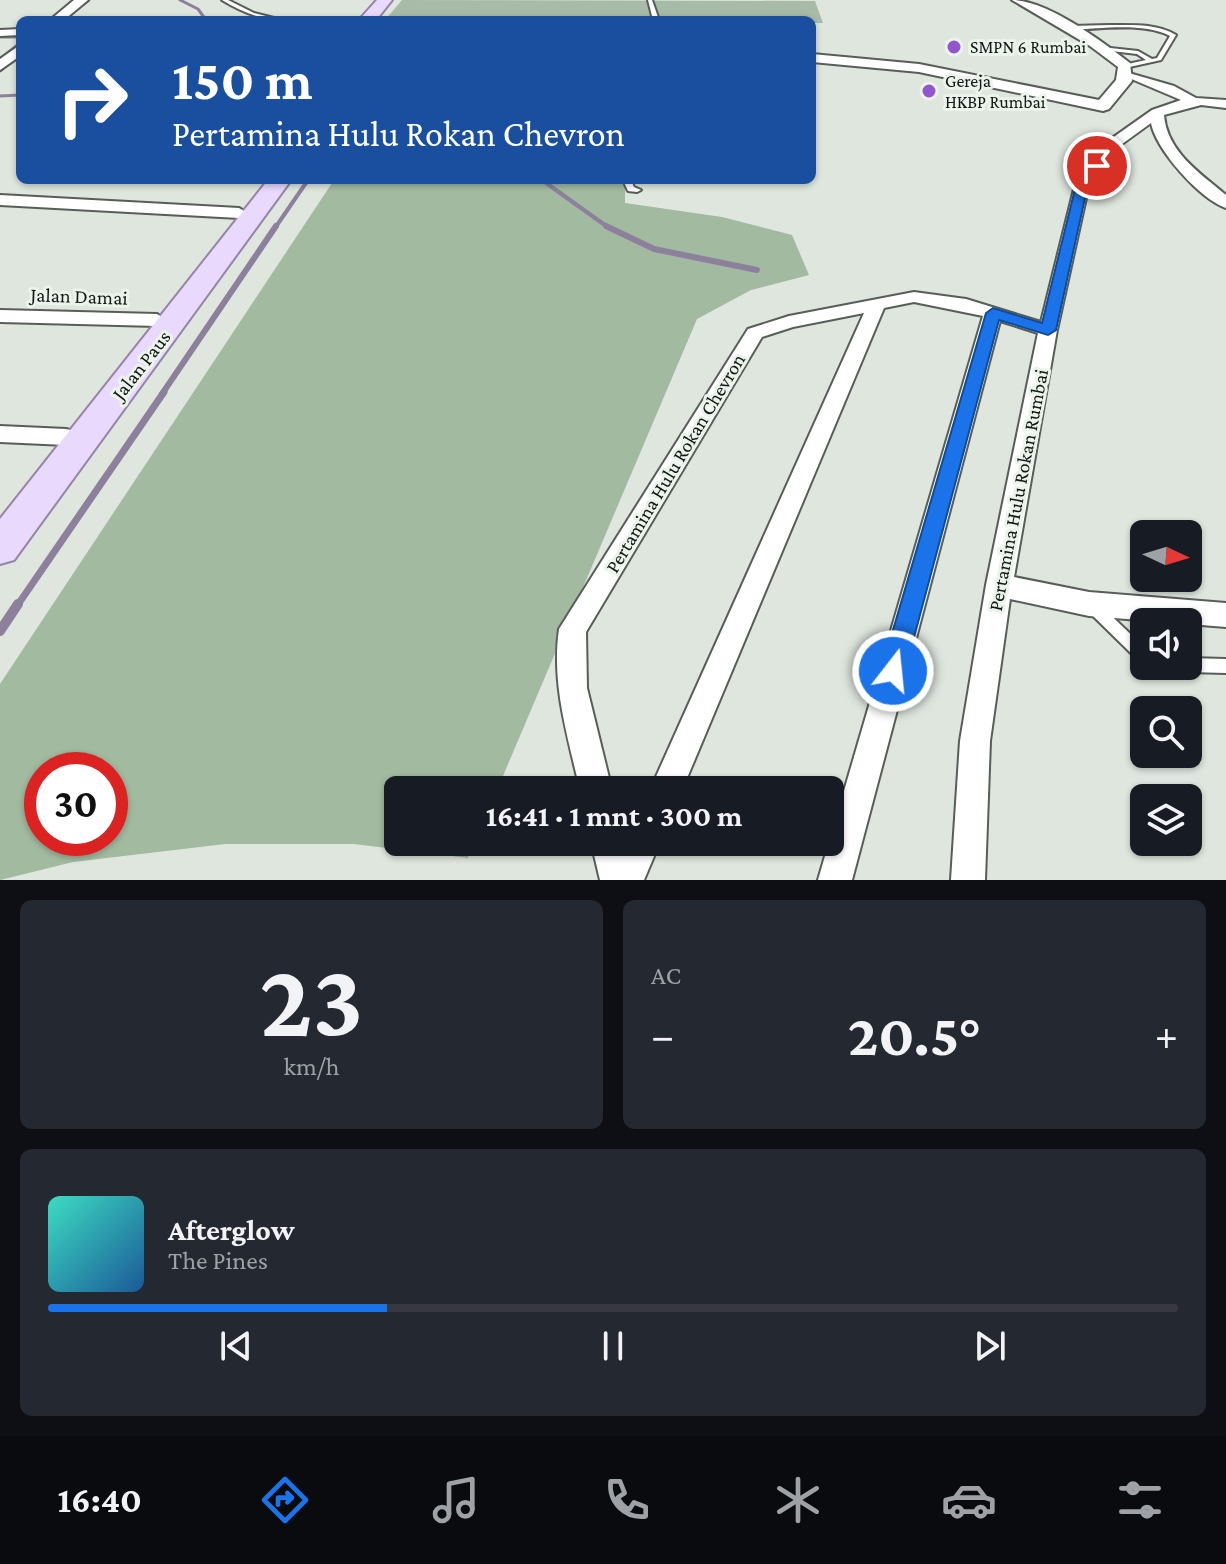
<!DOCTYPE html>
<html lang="id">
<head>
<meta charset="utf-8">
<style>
	:root { --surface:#171b24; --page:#242831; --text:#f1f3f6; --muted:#9ea1a6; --line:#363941; --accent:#1a73e8 }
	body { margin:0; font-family:"Crimson Pro",serif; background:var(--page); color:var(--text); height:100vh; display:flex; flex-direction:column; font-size:30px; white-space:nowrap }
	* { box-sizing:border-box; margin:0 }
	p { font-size:26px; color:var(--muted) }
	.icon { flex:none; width:44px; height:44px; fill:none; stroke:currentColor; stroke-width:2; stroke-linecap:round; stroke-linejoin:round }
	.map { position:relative; height:880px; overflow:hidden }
	.details { display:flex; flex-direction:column; gap:20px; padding:20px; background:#0d0f14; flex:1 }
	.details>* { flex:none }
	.banner { position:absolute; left:16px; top:16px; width:800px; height:168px; border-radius:12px; box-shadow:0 2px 6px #0004; background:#1a4fa0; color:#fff; overflow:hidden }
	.needle { width:52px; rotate:94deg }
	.tools { position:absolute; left:1130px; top:520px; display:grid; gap:16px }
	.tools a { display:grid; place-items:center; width:72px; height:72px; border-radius:12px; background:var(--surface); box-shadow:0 2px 6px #0004; font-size:40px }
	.speed { position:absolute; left:24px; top:752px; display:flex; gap:16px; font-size:40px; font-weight:700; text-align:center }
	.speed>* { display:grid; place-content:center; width:104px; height:104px; border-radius:50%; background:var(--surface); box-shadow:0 2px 6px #0004; line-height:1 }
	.speed .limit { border:12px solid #d22; background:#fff; color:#111 }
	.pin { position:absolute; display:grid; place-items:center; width:68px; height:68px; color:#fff; margin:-34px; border:4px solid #fff; border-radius:50%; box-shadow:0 2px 8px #0007 }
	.me { position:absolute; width:88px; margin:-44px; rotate:16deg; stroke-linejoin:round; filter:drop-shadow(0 0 6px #0008) }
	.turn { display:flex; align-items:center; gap:28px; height:168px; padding:0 24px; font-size:36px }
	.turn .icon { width:104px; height:104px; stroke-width:2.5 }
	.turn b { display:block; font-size:56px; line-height:68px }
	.big { font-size:60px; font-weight:700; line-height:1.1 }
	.details .card { flex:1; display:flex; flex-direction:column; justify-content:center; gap:12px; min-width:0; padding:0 28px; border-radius:12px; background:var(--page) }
	.details .dial { align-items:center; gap:0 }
	.dial b { font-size:104px; line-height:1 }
	.song { display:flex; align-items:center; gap:24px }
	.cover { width:96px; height:96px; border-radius:12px; background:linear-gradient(135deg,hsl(170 70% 55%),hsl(210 70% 35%)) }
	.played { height:8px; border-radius:4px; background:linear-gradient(90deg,var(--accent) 30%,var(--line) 30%) }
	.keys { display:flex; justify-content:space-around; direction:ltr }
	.heat { display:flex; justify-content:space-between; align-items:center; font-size:44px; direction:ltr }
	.details .tiles { flex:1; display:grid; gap:20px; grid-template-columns:1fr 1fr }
	.card:last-child { grid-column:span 2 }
	.trip { position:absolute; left:384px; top:776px; width:460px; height:80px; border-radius:12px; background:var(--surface); box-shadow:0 2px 6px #0004; font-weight:700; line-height:80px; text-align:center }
	.tab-bar { display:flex; height:128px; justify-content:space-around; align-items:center; background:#090b0e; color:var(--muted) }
	.tab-bar .icon { width:56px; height:56px }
	.tab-bar .selected { color:var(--accent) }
	.tab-bar b { font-size:36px; color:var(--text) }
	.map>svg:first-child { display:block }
	.green { fill:#a8bba8 }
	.forest { fill:#a1baa0; fill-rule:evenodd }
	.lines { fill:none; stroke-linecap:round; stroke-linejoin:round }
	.stream-far4 { stroke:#8d809c; stroke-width:3 }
	.stream-far3 { stroke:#8d809c; stroke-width:4 }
	.stream-far2 { stroke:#8d809c; stroke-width:6 }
	.stream-far1 { stroke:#8d809c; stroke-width:7 }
	.stream { stroke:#8d809c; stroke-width:10 }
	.service-casing { stroke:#575e57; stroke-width:4 }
	.minor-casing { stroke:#575e57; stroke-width:4 }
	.tertiary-casing { stroke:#575e57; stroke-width:4 }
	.primary-casing { stroke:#9584a9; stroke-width:4 }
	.service { fill:#fff; fill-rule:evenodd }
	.minor { fill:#fff; fill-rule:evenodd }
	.tertiary { fill:#fff; fill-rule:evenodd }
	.primary { fill:#e9d9fc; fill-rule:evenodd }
	.route { fill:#1a73e8; stroke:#114b97; stroke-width:2 }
	.poi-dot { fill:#9456cc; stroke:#ebf4eb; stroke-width:3 }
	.labels { text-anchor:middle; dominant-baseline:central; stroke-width:6; stroke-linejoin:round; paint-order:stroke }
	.far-poi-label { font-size:18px; fill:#131613; stroke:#ebf4eb; text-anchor:start }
	.street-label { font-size:20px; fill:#131613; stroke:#ebf4eb }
</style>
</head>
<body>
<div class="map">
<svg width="1226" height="880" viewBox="0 0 1226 880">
	<rect width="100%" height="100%" fill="#dee6de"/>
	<path class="green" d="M 402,0 L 815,1 L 823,23 L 812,23 L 812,20 L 385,20 Z"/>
	<path class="forest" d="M 334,180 L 625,180 L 625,203 L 722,217 L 792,235 L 809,275 L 751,290 L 697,319 L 497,790 L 398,790 L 398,842 L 474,842 L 468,858 L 354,844 L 225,844 L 73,862 L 0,880 L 0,684 ZM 42,770 L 110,770 L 110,838 L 42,838 Z"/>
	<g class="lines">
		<g class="stream-far4">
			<path d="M 180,0 L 198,9 L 206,20"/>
			<path d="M 63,20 L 89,0"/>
			<path d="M 0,30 L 20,29"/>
			<path d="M 0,37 L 20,37"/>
			<path d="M 0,59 L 20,43"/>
			<path d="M 0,71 L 20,54"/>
			<path d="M 0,96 L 20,95"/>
		</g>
		<g class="stream-far3">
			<path d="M 542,180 L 609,228"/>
			<path d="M 275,228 L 308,180"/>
		</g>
		<g class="stream-far2">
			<path d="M 606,226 L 654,249 L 757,270"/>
			<path d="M 162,394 L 276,226"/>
		</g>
		<path class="stream-far1" d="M 17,606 L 164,392"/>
		<path class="stream" d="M 0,631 L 18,604"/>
		<defs>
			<g id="service">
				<path d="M 222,0 L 228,0 L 254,13 L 282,20 C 260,20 240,11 222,0 Z"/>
				<path d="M 648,0 L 652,0 L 659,20 L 653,20 Z"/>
				<path d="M 1109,25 C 1131,25 1157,23 1176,35 L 1161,60 L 1125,68 L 1123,67 L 1123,65 L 1146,60 L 1137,54 L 1103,50 L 1101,47 L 1138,51 L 1152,59 L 1157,58 L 1170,36 C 1143,22 1100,29 1071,30 L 1068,28 L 1071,26 Z"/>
				<path d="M 623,180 L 631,180 L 634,187 L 641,190 L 637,192 L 628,191 Z"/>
				<path d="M 1093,601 L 1098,603 L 1144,647 L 1144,663 L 1139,661 L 1088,611 L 1086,607 L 1088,603 Z"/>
				<path d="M 1188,658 L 1226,659 L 1226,673 L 1188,672 L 1183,670 L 1181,666 L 1188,666 Z"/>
			</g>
			<g id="minor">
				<path d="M 20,29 L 20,35 L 0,36 L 0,30 Z"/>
				<path d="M 1122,71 L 1174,86 L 1196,98 L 1226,100 L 1226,108 L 1201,105 L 1164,115 C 1167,152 1200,173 1226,195 L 1226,208 C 1200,199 1156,150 1151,123 L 1118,147 L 1088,189 L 1057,330 L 1014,577 L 1089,592 L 1226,603 L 1226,627 L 1089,616 L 1010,599 L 990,741 L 985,880 L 951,880 L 960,741 L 986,585 L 1038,333 L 1000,321 L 852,880 L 818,880 L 983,316 L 914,302 L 884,308 L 682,790 L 650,790 L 864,313 L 793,327 L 762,337 L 586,632 L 587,688 L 612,790 L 580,790 C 568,737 551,684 559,629 L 748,329 L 789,316 L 914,292 L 966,299 L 1041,322 L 1074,189 L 1108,141 L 1152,110 L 1181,100 L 1122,75 Z"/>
				<path d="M 0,195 L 239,208 L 247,213 L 239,218 L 0,205 Z"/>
				<path d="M 0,310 L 157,314 L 166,320 L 157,326 L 0,322 Z"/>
				<path d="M 0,426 L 66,429 L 74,431 L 77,437 L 74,443 L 66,445 L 0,442 Z"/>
				<path d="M 591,842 L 660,842 L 644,880 L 600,880 Z"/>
			</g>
			<g id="tertiary">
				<path d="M 74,0 L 88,0 L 64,20 L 50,20 Z"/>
				<path d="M 1012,0 C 1047,0 1102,41 1130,63 L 1132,81 L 1109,109 L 1103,111 L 919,72 L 812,62 L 812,54 L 919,64 L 1099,100 L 1116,80 L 1118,67 L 1090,46 Z"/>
				<path d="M 20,45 L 20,56 L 0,70 L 0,59 Z"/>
			</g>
			<g id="primary">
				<path d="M 377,0 L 392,0 L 376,20 L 359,20 Z"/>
				<path d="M 268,180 L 291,180 L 14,560 L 0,564 L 0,519 Z"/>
			</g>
		</defs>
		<use href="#service" class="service-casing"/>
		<use href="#minor" class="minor-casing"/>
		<use href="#tertiary" class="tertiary-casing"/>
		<use href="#primary" class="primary-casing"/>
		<use href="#service" class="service"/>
		<use href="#minor" class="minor"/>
		<use href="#tertiary" class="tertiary"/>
		<use href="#primary" class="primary"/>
	</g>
	<path class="route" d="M 1093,164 L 1103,166 L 1087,189 L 1056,330 L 1048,335 L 999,320 L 905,671 L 901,679 L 893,682 L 885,679 L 881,671 L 986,313 L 993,308 L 1042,323 L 1075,189 Z"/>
	<g class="poi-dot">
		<circle cx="954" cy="47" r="8"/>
		<circle cx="929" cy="91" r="8"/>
	</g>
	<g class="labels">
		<g class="far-poi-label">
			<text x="970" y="47">SMPN 6 Rumbai</text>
			<text x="945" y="81">Gereja<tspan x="945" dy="21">HKBP Rumbai</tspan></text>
		</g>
		<g class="street-label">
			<text transform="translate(79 296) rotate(2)">Jalan Damai</text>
			<text transform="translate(141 365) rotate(-52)">Jalan Paus</text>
			<text transform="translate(675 463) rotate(-59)">Pertamina Hulu Rokan Chevron</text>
			<text transform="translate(1018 490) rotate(-79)">Pertamina Hulu Rokan Rumbai</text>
		</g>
	</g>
</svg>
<div class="tools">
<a><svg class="needle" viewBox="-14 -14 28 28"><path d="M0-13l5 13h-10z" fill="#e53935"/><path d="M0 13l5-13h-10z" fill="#9ea1a6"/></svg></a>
<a><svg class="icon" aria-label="sound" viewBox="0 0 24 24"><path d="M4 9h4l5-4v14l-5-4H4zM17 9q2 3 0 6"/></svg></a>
<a><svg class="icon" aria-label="search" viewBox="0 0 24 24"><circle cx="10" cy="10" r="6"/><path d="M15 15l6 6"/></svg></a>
<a><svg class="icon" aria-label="layers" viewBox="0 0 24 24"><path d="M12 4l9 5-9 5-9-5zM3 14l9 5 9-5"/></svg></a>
</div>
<div class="speed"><div class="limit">30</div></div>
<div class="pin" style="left:1097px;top:166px;background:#d93025"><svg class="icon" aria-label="arrive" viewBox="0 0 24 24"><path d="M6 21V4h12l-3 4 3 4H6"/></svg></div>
<svg class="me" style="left:893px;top:671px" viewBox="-20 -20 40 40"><circle r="17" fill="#1a73e8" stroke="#fff" stroke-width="3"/><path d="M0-11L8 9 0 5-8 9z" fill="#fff"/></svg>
<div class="trip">16:41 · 1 mnt · 300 m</div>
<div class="banner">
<div class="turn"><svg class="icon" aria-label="right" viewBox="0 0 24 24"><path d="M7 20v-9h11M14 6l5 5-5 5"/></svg><div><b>150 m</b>Pertamina Hulu Rokan Chevron</div></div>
</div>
</div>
<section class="details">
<div class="tiles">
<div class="card dial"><b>23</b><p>km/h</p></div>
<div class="card"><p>AC</p>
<div class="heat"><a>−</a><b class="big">20.5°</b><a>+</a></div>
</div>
<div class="card">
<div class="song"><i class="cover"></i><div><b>Afterglow</b><p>The Pines</p></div></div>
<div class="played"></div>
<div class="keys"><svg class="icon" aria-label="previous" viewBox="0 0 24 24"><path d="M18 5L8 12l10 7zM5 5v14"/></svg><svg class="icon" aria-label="pause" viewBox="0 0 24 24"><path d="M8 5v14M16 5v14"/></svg><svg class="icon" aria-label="next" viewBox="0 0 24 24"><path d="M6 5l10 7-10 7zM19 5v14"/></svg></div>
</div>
</div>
</section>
<nav class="tab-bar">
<b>16:40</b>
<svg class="icon selected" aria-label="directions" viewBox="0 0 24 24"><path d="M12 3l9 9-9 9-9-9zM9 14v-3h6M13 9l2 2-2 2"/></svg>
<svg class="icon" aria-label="music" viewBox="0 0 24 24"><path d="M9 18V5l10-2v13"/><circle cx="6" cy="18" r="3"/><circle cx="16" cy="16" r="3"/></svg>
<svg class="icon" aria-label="phone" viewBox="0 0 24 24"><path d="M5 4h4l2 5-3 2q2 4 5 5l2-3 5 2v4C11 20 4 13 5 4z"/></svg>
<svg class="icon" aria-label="climate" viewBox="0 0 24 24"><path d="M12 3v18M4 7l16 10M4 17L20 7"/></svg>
<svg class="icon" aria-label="car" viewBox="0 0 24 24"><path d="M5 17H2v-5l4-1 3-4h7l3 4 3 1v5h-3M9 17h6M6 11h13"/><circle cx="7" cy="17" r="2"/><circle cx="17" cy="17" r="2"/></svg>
<svg class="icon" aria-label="filters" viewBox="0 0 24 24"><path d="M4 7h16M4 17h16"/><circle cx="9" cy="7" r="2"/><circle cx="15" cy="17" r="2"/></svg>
</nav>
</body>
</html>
